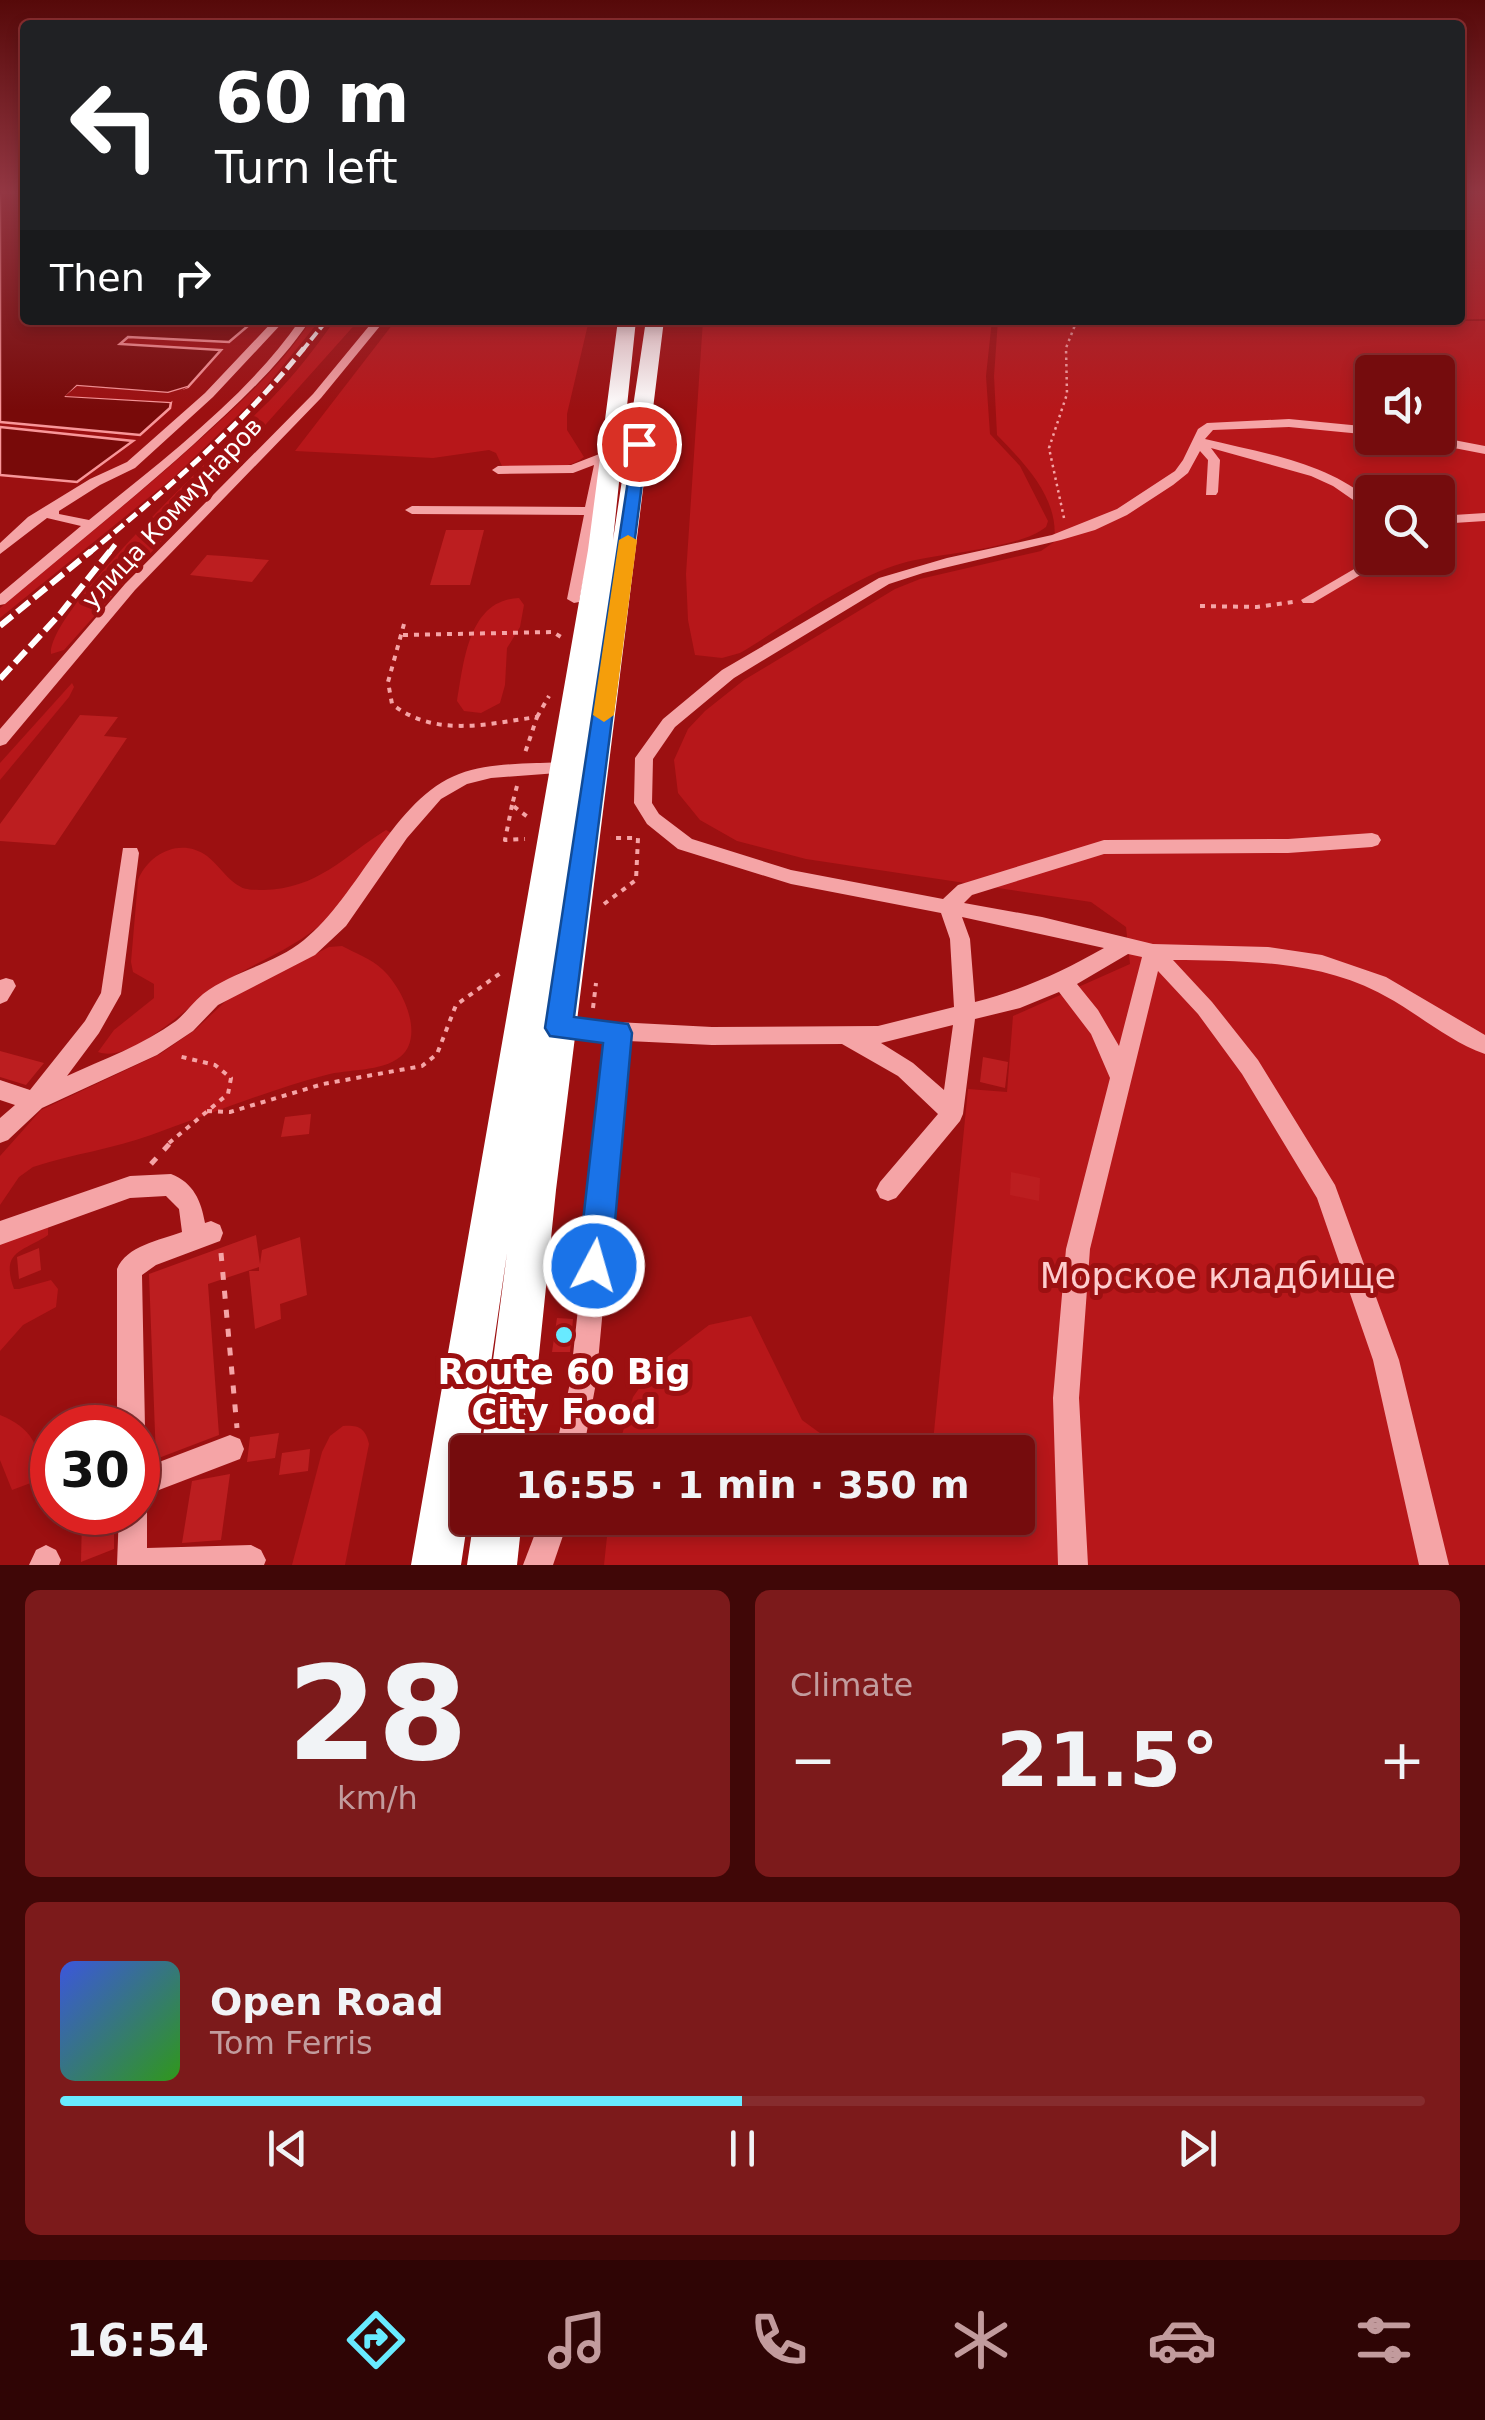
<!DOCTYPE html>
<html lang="en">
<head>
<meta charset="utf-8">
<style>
	:root { --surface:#750c0d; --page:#7c1a1b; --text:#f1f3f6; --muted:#c29b9d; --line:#862c2e; --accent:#68eaff }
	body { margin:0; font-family:"DejaVu Sans",sans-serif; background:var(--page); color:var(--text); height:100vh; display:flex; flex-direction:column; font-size:38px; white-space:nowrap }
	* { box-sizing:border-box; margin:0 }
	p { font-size:32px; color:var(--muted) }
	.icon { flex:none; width:55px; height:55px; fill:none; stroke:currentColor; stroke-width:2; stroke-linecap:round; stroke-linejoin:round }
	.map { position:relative; height:1565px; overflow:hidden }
	.panel { display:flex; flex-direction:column; gap:25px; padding:25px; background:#400707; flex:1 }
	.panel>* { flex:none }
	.hud { position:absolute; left:20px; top:20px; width:1445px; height:305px; border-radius:10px; box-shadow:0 5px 15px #0003,0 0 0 2px var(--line); background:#202124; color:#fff; overflow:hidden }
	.buttons { position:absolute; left:1355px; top:355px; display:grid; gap:20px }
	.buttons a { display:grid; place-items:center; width:100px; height:100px; border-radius:10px; background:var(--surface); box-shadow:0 5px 15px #0003,0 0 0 2px var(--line); font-size:50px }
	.speed { position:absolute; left:30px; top:1405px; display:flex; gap:20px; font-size:50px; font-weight:700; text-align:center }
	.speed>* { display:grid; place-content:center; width:130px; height:130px; border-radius:50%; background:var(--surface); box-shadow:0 5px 15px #0003,0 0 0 2px var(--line); line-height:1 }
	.speed .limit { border:15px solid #d22; background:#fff; color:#111 }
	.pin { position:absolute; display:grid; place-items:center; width:85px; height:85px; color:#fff; margin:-42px; border:5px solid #fff; border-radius:50%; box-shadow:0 2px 10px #0007 }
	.me { position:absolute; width:110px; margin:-55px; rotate:6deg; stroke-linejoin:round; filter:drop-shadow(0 0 8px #0008) }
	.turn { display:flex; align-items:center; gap:35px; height:210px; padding:0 30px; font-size:45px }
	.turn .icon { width:130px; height:130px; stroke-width:2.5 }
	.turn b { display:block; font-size:70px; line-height:85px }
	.then { display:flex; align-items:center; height:95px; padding:0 30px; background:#0003; gap:20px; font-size:38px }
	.big { font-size:75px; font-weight:600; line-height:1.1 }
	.panel .tile { flex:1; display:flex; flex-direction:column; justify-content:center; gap:15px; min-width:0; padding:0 35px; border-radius:15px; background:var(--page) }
	.panel .dial { align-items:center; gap:0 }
	.dial b { font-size:130px; line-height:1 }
	.song { display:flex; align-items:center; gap:30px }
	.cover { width:120px; height:120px; border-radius:15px; background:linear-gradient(135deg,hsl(230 70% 55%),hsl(110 70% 35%)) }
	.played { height:10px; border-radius:5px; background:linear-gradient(90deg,var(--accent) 50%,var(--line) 50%) }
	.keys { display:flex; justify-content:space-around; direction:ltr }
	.heat { display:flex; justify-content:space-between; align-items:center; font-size:55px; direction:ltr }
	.panel .tiles { flex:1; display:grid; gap:25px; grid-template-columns:1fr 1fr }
	.tile:last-child { grid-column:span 2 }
	.trip { position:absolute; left:450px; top:1435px; width:585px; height:100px; border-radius:10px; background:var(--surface); box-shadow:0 5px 15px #0003,0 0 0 2px var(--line); font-weight:600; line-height:100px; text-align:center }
	.menu { display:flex; height:160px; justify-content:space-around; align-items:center; background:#2f0505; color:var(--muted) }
	.menu .icon { width:70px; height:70px }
	.menu .current { color:var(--accent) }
	.menu b { font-size:45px; color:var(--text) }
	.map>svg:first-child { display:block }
	.green { fill:#b7171a; fill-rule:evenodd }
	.water { fill:#780a09; stroke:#f89699; stroke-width:2.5 }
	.pier { fill:#9c1011 }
	.building { fill:#bc1e20 }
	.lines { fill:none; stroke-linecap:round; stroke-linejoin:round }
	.path-far2 { stroke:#f5a4a6; stroke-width:2.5; stroke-dasharray:2.5 4; stroke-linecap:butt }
	.path-far1 { stroke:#f5a4a6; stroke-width:4; stroke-dasharray:5 6; stroke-linecap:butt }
	.path { stroke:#f5a4a6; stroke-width:5; stroke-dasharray:8 11; stroke-linecap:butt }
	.minor { fill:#f5a4a6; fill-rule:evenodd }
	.highway { fill:#fff; fill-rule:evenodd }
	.rail-far2 { stroke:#fff; stroke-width:4; stroke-dasharray:10 4; stroke-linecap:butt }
	.rail-far1 { stroke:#fff; stroke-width:5; stroke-dasharray:12 5; stroke-linecap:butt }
	.rail { stroke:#fff; stroke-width:6; stroke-dasharray:16 6; stroke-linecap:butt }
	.route { fill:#1a73e8; stroke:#114b97; stroke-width:2.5 }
	.slow { fill:#f59e0b }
	.poi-dot { fill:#68eaff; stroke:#9c1011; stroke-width:4 }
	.labels { text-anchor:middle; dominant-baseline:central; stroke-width:10; stroke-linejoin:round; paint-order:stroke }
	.far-street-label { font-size:25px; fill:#fff; stroke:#9c1011 }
	.near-park-label { font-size:35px; fill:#fecdce; stroke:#9c1011 }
	.near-poi-label { font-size:35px; font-weight:bold; fill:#fff; stroke:#9c1011 }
</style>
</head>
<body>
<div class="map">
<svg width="1485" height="1565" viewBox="0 0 1485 1565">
	<rect width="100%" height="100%" fill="#9c1011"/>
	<g class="green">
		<path d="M 1460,191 L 1485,191 L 1485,319 L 1429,320 L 1460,320 Z"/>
		<path d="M 311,320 L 320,320 L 260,394 L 174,477 L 0,618 L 0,608 C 69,550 140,494 206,434 C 243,400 284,363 311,320 Z"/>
		<path d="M 335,320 L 359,320 L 64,650 L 51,654 C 48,608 233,438 272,398 C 295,374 316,347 335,320 Z"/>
		<path d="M 396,320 L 589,320 L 567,414 L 567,430 L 584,457 C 567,472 531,467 509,468 L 502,466 L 496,453 L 489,450 L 433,458 L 295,451 Z"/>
		<path d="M 703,320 L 992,320 L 986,376 L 990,434 L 1020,466 L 1048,521 L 1046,527 C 1019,549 939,553 903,563 C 852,577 787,625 740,653 L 722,658 L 695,655 L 688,620 L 686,574 Z"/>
		<path d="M 998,320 L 1485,321 L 1485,1565 L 604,1565 L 609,1518 L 1018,1518 L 1018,1452 L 932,1452 L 968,1089 L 1007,1092 L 1013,1016 L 1130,964 L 1126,927 L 1091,902 L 806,859 L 737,841 L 700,820 L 678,793 L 674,760 L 688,729 L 705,711 L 744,680 L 895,589 L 920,579 L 1041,551 L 1054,542 C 1060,499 1025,464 997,435 L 994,376 ZM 1372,372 L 1438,372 L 1438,438 L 1372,438 ZM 1372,492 L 1438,492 L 1438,558 L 1372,558 Z"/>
		<path d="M 519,598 L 524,605 L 520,627 L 507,648 L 505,685 L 500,703 L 481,713 L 464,711 L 457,701 C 464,662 468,600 519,598 Z"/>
		<path d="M 72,683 L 74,687 L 69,697 L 0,780 L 0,763 Z"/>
		<path d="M 386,830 L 393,834 C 372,861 352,895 327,919 C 296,948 258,961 222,983 C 193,1000 133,1065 98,1052 L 114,1030 L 154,998 L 154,984 L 133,972 L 131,962 L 138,880 C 149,853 181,837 207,856 C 218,864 228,881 241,887 C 245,890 258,890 263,890 C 318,889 344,856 386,830 Z"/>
		<path d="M 342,946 C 355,953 372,959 382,969 C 402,987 426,1036 400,1057 C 382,1072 347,1069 326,1075 C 266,1091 210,1114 151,1135 C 113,1149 72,1154 33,1167 L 19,1177 L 0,1205 L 0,1156 L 41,1110 L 160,1054 L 195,1030 L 229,998 L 329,947 Z"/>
		<path d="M 48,1226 L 48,1235 C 23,1252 0,1250 14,1289 L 19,1289 L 51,1280 L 58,1289 L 56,1307 L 23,1325 L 0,1351 L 0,1242 Z"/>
		<path d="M 751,1316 L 802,1420 L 846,1452 L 617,1452 L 633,1397 L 654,1367 L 709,1325 Z"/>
		<path d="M 0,1415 C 29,1426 46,1449 36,1481 L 12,1490 L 0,1460 Z"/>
		<path d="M 343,1426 C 359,1425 365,1428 369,1444 L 345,1565 L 292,1565 L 322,1452 L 330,1436 Z"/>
	</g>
	<g class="water">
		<path d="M 0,191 L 25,191 L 25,320 L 255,320 L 229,342 L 128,337 L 120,344 L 221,350 L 188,387 L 168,393 L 77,386 L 67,396 L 171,402 L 170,408 L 140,435 L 0,422 Z"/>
		<path d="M 0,427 L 133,441 L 77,482 L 0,475 Z"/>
	</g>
	<path class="pier" d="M 77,386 L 168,393 L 188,387 L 170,397 L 174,399 L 171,402 L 65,396 Z"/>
	<g class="building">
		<path d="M 446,530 L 484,530 L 470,585 L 430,585 Z"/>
		<path d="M 207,555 L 223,556 L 269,560 L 252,582 L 190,575 Z"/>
		<path d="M 80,715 L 118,717 L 104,736 L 127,738 L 55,845 L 0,841 L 0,824 Z"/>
		<path d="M 0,1051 L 44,1063 L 26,1085 L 0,1077 Z"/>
		<path d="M 983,1057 L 1008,1062 L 1005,1088 L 980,1082 Z"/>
		<path d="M 311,1114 L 309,1134 L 281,1137 L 285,1117 Z"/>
		<path d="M 1011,1172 L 1040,1178 L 1039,1201 L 1010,1195 Z"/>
		<path d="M 256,1235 L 260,1264 L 262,1250 L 300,1237 L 307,1295 L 280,1304 L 281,1319 L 255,1329 L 249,1271 L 259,1271 L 259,1267 L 208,1284 L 219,1435 L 156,1459 L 149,1274 Z"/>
		<path d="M 39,1248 L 41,1270 L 19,1279 L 17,1257 Z"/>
		<path d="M 557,1318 L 573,1319 L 570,1352 L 552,1352 Z"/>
		<path d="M 279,1433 L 275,1458 L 247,1462 L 250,1437 Z"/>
		<path d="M 310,1449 L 308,1471 L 279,1475 L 282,1453 Z"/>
		<path d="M 230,1474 L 221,1540 L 182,1543 L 192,1481 Z"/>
		<path d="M 94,1512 L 114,1512 L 114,1549 L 81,1562 L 82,1517 Z"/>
	</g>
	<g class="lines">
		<path class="path-far2" d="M 1064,518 L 1049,448 L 1067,394 L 1066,348 L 1077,320"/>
		<g class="path-far1">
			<path d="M 1200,606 L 1257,607 L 1293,602"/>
			<path d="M 404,624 L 388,682 L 392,704 C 435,738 487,724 537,717 L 525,753"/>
			<path d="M 403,635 L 553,632 L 561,637"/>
			<path d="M 537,717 L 549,696"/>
			<path d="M 517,786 L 512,805 L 529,818"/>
			<path d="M 512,805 L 505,840 L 525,839"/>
			<path d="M 604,904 L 636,880 L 638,838 L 610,838"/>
			<path d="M 593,1008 L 596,983"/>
			<path d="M 207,1111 L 230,1112 L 323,1084 L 422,1066 L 437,1054 L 456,1005 L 502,972"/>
			<path d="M 169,1143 L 228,1094 L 231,1078 L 215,1065 L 178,1056"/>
		</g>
		<g class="path">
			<path d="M 151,1164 L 172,1141"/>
			<path d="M 221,1253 L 237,1428"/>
		</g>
		<g class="minor">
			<path d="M 274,320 L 285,320 L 213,397 L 135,468 L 100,485 L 59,511 L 59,514 L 89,520 C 161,461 247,397 300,320 L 310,320 C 278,368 236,405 194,444 C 133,499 68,551 5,604 L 0,605 L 0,594 L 81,526 L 47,518 L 0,554 L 0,543 L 28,517 L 90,479 L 127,462 L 205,393 Z"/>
			<path d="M 374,320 L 385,320 L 321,398 L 135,590 L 6,744 L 0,746 L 0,729 L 125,584 L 313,394 Z"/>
			<path d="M 1289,419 L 1372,427 L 1372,435 L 1289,427 L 1213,430 L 1205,439 C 1262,453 1328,462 1372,502 L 1372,513 L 1333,486 L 1311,476 L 1211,448 L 1220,460 L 1218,492 L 1216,495 L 1206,495 L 1208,460 L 1200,451 L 1188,473 L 1173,485 L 1127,515 L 1095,530 L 1061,540 L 923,573 L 889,584 L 734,678 L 675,727 L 653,759 L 652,803 L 659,814 L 692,839 L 791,870 L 943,899 L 958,885 L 1104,840 L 1288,839 L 1372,833 L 1378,835 L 1381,840 L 1378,845 L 1372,847 L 1288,853 L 1104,854 L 972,895 L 964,903 L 1042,917 L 1153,944 L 1268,947 L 1322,955 L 1386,977 L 1485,1035 L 1485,1054 C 1448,1041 1419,1014 1385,996 C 1320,960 1245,961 1173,960 L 1212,1002 L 1258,1060 L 1335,1185 L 1399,1360 L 1449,1565 L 1419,1565 L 1373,1360 L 1317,1198 L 1242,1074 L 1198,1014 L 1158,971 L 1090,1249 L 1079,1398 L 1088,1565 L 1058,1565 L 1053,1398 L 1066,1249 L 1110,1078 L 1091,1034 L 1059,992 L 1020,1008 L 975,1019 L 963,1114 L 960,1121 L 896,1198 L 888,1201 L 880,1198 L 876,1190 L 880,1182 L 938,1114 L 898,1076 L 842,1044 L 712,1045 L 628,1041 L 596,1383 L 583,1452 L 555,1452 L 570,1383 L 607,1039 L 559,1037 L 552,1034 L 548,1028 L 552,1022 L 559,1019 L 712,1027 L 878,1026 L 954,1007 L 950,939 L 941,913 L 791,884 L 678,849 L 647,824 L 634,803 L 635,758 L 663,719 L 722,670 L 879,578 L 947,558 L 1052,535 L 1117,509 L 1175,471 L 1183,460 L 1198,429 L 1207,423 ZM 962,917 L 1104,948 C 1060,973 1024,989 975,1002 L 970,939 ZM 1128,954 L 1142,957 L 1119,1046 L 1098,1010 L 1077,984 ZM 953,1025 L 944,1090 L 913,1063 L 881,1043 Z"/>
			<path d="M 1438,437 L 1485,446 L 1485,454 L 1423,442 L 1417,438 Z"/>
			<path d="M 607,451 L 613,455 L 607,460 L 579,602 L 574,603 L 567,599 L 584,515 L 412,514 L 405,510 L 412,506 L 585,507 L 594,465 L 573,473 L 498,474 L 492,470 L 498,466 L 571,465 Z"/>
			<path d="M 1485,513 L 1485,521 L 1438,524 L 1438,516 Z"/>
			<path d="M 1373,558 L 1389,558 L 1313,603 L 1303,603 L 1301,600 Z"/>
			<path d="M 565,762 L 571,764 L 574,768 L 571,772 L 491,778 L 467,784 L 441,799 L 407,838 L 346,926 L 315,955 L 218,1005 L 193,1031 L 157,1055 L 42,1108 L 8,1140 L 0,1143 L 0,1118 L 15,1105 L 0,1100 L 0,1080 L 30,1090 L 85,1021 L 101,993 L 123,848 L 137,848 L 139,853 L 121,994 L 99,1033 L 67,1076 C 104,1059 143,1045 176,1021 C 186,1013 193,1002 203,994 C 233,971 275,964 304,940 C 358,897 395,797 459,774 C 492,762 530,764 565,762 Z"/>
			<path d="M 6,978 L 13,980 L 16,986 L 7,1001 L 0,1004 L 0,980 Z"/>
			<path d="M 171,1174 C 194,1183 201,1201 205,1223 L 211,1221 L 220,1225 L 223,1233 L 220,1241 L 156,1265 L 142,1275 L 145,1428 L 138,1439 L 138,1428 L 117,1428 L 117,1269 C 126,1246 160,1240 182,1232 L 179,1209 L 166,1196 L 130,1198 L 0,1245 L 0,1221 L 130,1176 Z"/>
			<path d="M 230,1435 L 240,1439 L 244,1449 L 240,1459 L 138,1498 L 138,1470 Z"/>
			<path d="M 138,1500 L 143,1502 L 147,1512 L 147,1548 L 251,1545 L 261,1550 L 266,1560 L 264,1565 L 117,1565 L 119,1512 L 138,1512 Z"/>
			<path d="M 541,1518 L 569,1518 L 553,1565 L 523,1565 Z"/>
			<path d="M 46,1545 L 56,1550 L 61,1560 L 59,1565 L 29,1565 L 36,1550 Z"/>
		</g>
		<g class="highway">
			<path d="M 618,320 L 636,320 L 613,540 L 646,320 L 664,320 L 556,1190 L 529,1452 L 481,1452 L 507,1253 L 478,1452 L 468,1452 L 468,1518 L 461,1565 L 411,1565 L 588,550 Z"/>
			<path d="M 474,1518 L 522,1518 L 517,1565 L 467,1565 Z"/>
		</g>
		<path class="rail-far2" d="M 302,351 L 327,320"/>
		<g class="rail-far1">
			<path d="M 88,554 C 166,490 241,426 304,348"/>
			<path d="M 108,554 L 117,542"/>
		</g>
		<g class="rail">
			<path d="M 0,626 L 91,551"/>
			<path d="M 0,679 L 60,614 L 110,551"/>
		</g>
	</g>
	<linearGradient id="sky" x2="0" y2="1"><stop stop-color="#560909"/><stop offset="0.47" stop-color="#933743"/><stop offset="1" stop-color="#933743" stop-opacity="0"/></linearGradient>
	<rect width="1485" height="410" fill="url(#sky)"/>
	<path class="route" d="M 634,441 L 647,444 L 574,1017 L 628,1024 L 632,1033 L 611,1266 L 606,1277 L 594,1282 L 583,1277 L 578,1266 L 603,1043 L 550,1036 L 545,1028 Z"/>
	<path class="slow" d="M 628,535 L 637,540 L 614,715 L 604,722 L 593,715 L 619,540 Z"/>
	<circle class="poi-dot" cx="564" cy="1335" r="10"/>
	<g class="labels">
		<g class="far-street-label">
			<text transform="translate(172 513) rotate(-47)">улица Коммунаров</text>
		</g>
		<g class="near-park-label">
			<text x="1218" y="1276">Морское кладбище</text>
		</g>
		<g class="near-poi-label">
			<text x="564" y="1372">Route 60 Big<tspan x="564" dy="40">City Food</tspan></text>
		</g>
	</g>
</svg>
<div class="buttons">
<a><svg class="icon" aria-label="sound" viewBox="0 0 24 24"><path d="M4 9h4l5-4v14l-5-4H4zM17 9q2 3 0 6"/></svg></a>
<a><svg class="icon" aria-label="search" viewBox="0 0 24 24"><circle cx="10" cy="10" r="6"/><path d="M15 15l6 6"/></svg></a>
</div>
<div class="speed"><div class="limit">30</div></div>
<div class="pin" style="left:639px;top:444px;background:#d93025"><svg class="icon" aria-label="arrive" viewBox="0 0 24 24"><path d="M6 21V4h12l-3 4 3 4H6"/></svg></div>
<svg class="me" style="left:594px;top:1266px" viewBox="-20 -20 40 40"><circle r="17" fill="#1a73e8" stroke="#fff" stroke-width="3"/><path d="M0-11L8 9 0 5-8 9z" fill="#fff"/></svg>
<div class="trip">16:55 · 1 min · 350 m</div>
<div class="hud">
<div class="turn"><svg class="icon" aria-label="left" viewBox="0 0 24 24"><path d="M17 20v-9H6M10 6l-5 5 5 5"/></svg><div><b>60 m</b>Turn left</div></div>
<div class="then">Then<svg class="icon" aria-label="right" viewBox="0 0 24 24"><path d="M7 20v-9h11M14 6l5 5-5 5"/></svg></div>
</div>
</div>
<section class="panel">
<div class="tiles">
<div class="tile dial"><b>28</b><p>km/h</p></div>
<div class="tile"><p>Climate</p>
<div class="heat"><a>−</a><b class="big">21.5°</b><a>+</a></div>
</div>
<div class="tile">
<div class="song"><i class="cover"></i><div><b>Open Road</b><p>Tom Ferris</p></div></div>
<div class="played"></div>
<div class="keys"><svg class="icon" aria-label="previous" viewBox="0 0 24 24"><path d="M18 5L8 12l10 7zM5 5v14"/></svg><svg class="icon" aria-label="pause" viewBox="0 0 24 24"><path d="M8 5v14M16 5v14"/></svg><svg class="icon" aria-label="next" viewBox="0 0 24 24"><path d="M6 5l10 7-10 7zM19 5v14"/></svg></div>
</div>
</div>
</section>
<nav class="menu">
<b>16:54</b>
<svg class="icon current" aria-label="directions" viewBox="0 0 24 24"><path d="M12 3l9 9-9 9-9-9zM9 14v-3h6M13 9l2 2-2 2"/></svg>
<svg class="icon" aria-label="music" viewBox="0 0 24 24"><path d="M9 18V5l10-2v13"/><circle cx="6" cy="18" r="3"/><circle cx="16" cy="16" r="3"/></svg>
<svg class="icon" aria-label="phone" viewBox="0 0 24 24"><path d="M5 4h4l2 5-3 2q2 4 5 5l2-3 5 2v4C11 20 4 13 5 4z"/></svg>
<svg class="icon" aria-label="climate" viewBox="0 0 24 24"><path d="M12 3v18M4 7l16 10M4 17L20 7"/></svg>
<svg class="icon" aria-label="car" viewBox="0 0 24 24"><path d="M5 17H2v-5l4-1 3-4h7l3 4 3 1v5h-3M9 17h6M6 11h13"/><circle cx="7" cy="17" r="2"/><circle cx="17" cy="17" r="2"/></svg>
<svg class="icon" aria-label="filters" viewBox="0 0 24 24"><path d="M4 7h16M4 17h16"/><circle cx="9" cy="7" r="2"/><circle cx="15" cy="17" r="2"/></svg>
</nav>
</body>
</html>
